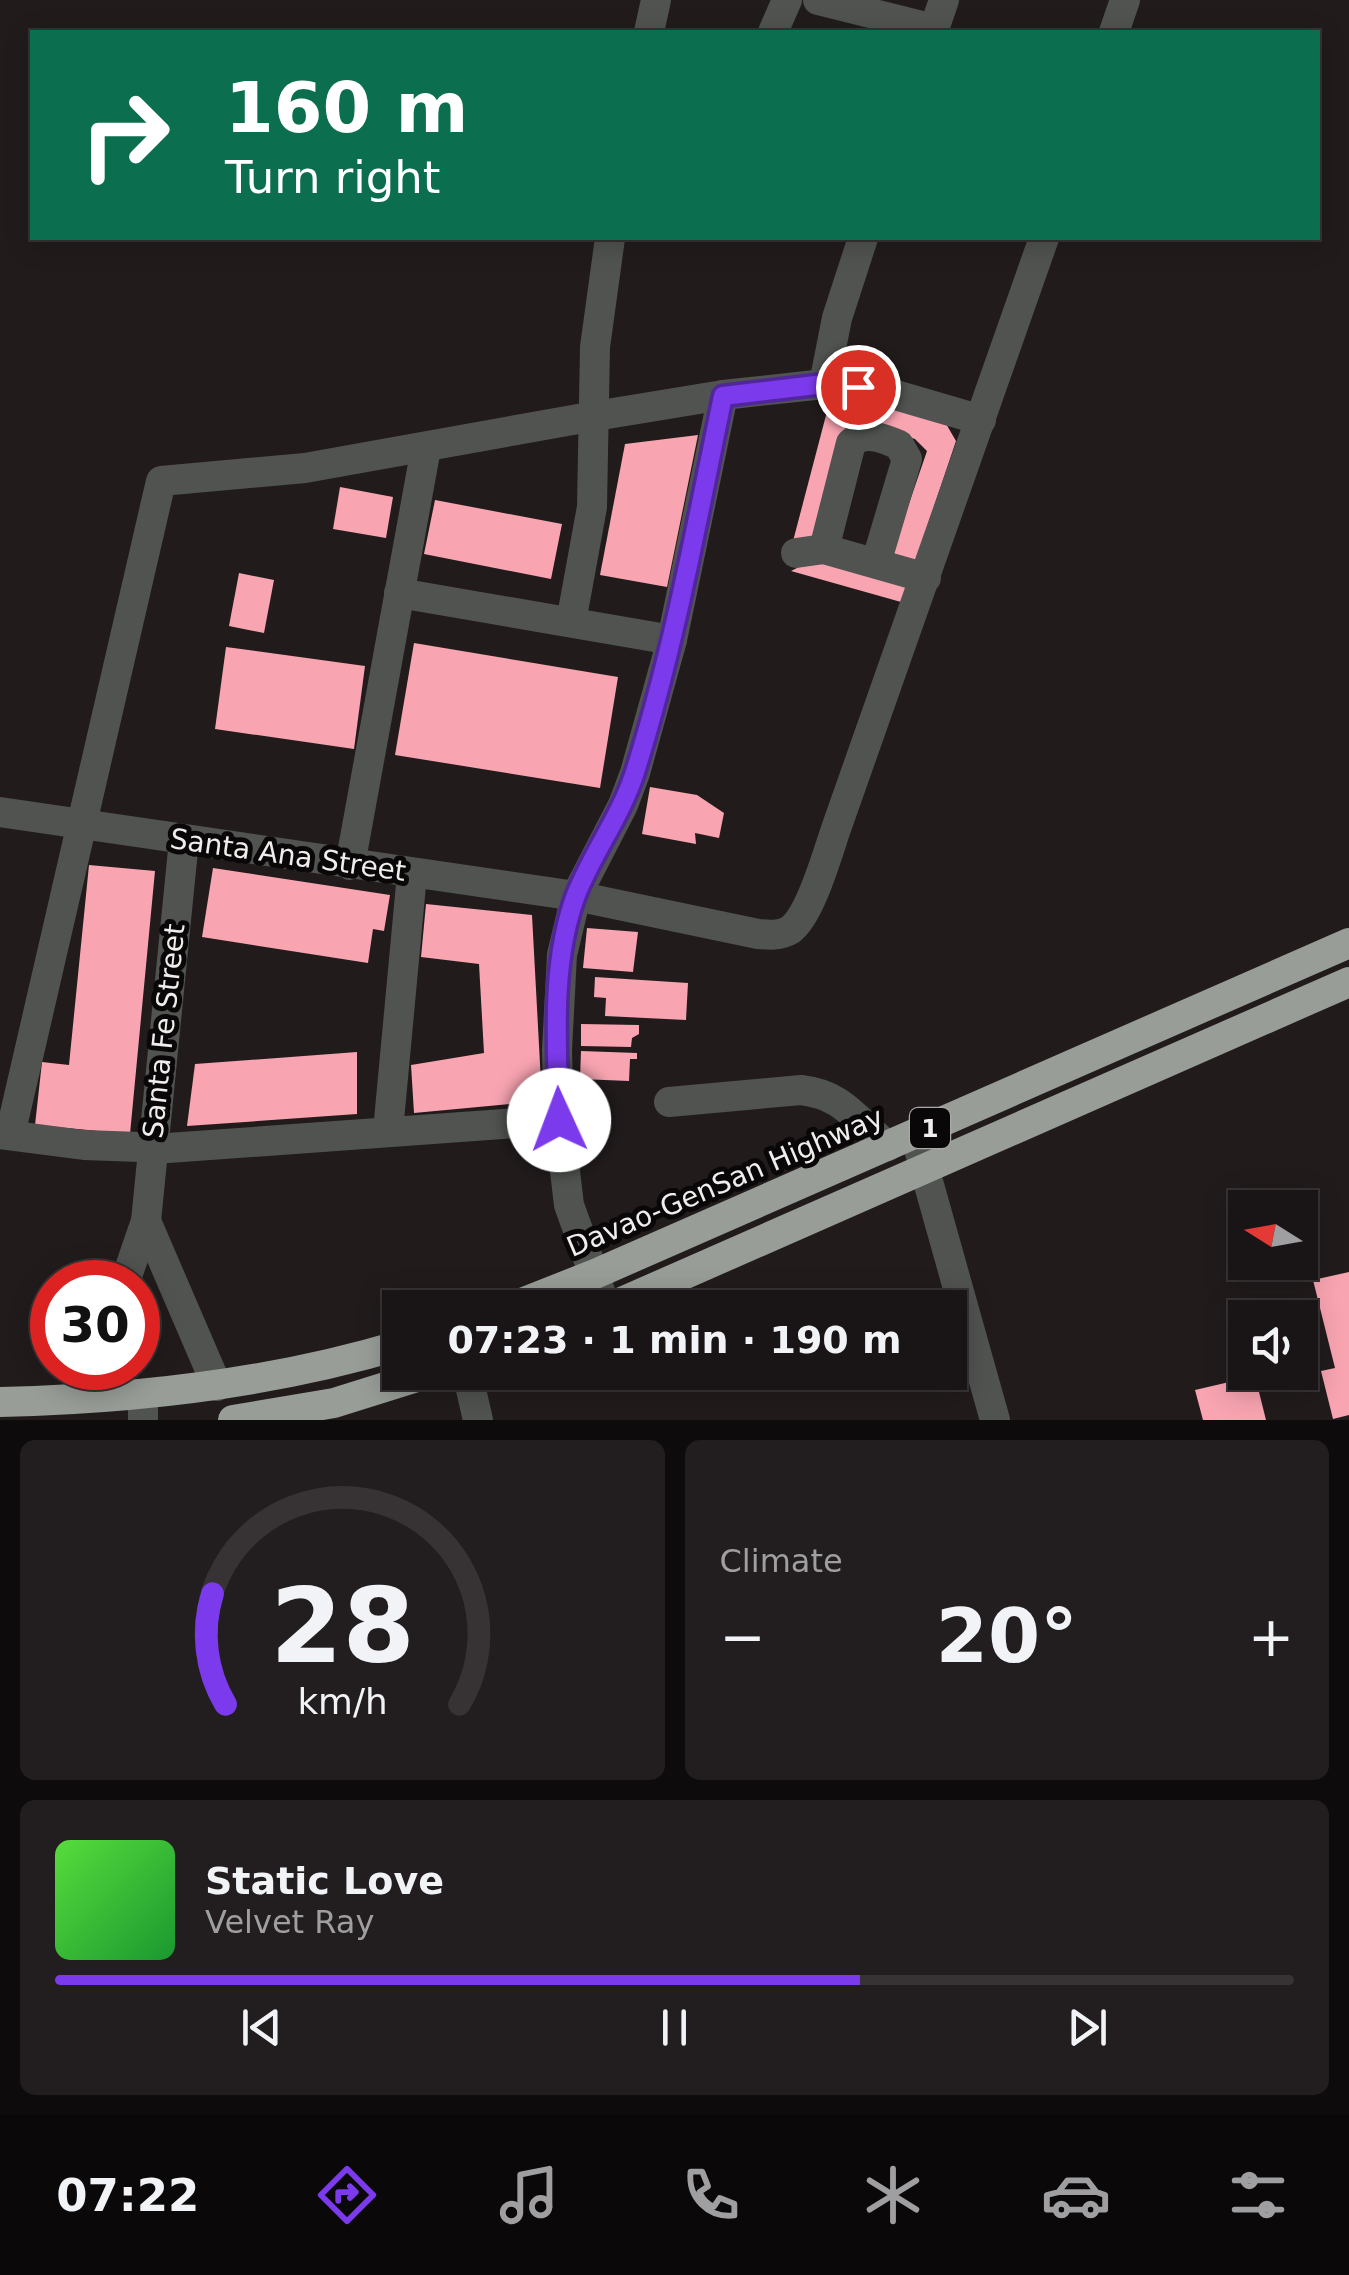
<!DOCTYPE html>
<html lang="en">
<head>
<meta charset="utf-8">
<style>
	:root { --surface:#191415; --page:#221d1e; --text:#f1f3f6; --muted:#9f9ea0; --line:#373334; --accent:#7c3aed }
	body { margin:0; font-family:"DejaVu Sans",sans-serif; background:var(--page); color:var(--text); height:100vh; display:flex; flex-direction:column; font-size:38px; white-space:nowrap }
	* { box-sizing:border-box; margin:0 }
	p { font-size:32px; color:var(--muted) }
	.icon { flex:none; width:55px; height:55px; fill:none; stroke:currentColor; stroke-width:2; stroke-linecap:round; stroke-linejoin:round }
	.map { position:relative; height:1420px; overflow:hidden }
	.details { display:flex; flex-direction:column; gap:20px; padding:20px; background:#0e0b0c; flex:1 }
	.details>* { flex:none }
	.guide { position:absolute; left:30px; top:30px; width:1290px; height:210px; border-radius:0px; box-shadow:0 5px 25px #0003,0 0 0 2px var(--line); background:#0b6e4f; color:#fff; overflow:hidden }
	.needle { width:65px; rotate:281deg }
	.tools { position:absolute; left:1228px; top:1190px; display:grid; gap:20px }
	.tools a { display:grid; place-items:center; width:90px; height:90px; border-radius:0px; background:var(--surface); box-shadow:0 5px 25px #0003,0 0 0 2px var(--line); font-size:50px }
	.speed { position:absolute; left:30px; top:1260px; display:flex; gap:20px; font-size:50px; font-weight:700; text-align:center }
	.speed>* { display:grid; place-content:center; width:130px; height:130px; border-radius:50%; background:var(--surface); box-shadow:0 5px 25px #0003,0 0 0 2px var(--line); line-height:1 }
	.speed .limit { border:15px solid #d22; background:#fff; color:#111 }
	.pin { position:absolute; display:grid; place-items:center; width:85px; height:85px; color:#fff; margin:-42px; border:5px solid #fff; border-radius:50%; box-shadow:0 2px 10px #0007 }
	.me { position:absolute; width:110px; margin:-55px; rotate:358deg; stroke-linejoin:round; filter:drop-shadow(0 0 8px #0008) }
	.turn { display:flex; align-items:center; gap:35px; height:210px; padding:0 30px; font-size:45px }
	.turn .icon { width:130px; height:130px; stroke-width:2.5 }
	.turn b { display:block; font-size:70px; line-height:85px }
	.big { font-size:75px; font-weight:700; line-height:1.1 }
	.details .widget { flex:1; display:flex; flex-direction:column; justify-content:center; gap:15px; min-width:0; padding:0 35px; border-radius:15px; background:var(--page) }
	.details .dial { align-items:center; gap:0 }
	.dial svg { height:260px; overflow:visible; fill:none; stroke:var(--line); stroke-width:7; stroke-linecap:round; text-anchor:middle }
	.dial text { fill:var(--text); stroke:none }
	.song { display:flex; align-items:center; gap:30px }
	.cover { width:120px; height:120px; border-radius:15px; background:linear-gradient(135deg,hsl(110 70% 55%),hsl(130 70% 35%)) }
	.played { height:10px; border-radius:5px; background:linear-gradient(90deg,var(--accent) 65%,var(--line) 65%) }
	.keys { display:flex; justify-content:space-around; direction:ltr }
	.heat { display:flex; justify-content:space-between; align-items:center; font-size:55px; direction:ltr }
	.details .tiles { flex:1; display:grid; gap:20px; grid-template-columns:1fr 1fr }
	.widget:last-child { grid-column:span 2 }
	.trip { position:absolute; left:382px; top:1290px; width:585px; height:100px; border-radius:0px; background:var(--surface); box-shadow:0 5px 25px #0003,0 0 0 2px var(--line); font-weight:700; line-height:100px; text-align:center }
	.tab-bar { display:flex; height:160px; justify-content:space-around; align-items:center; background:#0a0808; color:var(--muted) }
	.tab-bar .icon { width:70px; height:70px }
	.tab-bar .active { color:var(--accent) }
	.tab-bar b { font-size:45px; color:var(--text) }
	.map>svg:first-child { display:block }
	.building { fill:#f8a4b1 }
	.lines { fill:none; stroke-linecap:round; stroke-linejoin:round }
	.minor { stroke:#505350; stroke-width:30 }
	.highway { stroke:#989d98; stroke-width:30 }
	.route-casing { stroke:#51269a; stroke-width:25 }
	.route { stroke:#7c3aed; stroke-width:18 }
	.labels { text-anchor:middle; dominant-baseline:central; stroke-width:10; stroke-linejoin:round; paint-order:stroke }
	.shield { fill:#090707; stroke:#aba8a8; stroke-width:2.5 }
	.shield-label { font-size:25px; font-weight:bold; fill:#f1eded }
	.street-label { font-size:28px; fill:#f1eded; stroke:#090707 }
</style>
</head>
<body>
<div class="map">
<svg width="1349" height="1420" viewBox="0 0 1349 1420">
	<rect width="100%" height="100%" fill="#211b1c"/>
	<g class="building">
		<path d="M 872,397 L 945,422 L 956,441 L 914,566 L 890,559 L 927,451 L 915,439 L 863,422 Z"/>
		<path d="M 830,400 L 856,407 L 824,531 L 792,545 Z"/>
		<path d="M 698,435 L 667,587 L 600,575 L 625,444 Z"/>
		<path d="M 340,487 L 393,497 L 386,538 L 333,529 Z"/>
		<path d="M 435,500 L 562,524 L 551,579 L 424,554 Z"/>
		<path d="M 823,555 L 909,580 L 901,602 L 791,571 Z"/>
		<path d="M 239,573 L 274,580 L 264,633 L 229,626 Z"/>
		<path d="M 414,643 L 618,677 L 600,788 L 395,755 Z"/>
		<path d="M 226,647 L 365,666 L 354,749 L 215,729 Z"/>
		<path d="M 650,787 L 697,795 L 724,813 L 719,838 L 695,833 L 696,844 L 642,834 Z"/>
		<path d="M 89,865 L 155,871 L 130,1134 L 35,1125 L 42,1062 L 69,1065 Z"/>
		<path d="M 213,868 L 390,895 L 384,931 L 373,929 L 368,963 L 202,937 Z"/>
		<path d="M 426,904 L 532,915 L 542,1101 L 414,1113 L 411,1065 L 484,1053 L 479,964 L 421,957 Z"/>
		<path d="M 587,928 L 638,932 L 633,972 L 583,968 Z"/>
		<path d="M 595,977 L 688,983 L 686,1020 L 605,1016 L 606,998 L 594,997 Z"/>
		<path d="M 581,1024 L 639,1025 L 639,1034 L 632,1038 L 631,1047 L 581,1046 Z"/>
		<path d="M 581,1051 L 637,1053 L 637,1059 L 630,1059 L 629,1081 L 580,1079 Z"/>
		<path d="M 357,1052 L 357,1114 L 187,1126 L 195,1064 Z"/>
		<path d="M 1349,1272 L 1349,1415 L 1333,1419 L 1321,1371 L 1335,1368 L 1313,1280 Z"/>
		<path d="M 1255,1376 L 1266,1420 L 1203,1420 L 1195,1390 Z"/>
	</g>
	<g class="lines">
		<g class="minor">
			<path d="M 818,0 L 934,29"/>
			<path d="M 649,32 L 656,0"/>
			<path d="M 773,32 L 787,0"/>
			<path d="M 933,32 L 944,0"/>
			<path d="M 1114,32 L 1125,0"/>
			<path d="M 824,384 L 837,318 L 863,238"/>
			<path d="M 824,549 L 851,443 C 864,430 883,438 899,445 L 907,459 L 876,563"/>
			<path d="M 796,553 L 824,549 L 926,578"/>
			<path d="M 399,593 L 672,640"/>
			<path d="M 571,622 L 592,507 L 595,347 L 610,238"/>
			<path d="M 0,812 L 576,896 L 758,934 C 769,935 780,936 790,930 C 811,915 828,851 837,826 L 1044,238"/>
			<path d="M 350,865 L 426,448"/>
			<path d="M 669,1102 L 801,1090 C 845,1095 856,1121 888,1146"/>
			<path d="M 388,1131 L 412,874"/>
			<path d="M 0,1134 L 84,1145 L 168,1148 L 559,1120"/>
			<path d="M 10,1135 L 161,481 L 305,468 L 595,416 L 723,395 L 824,384 L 892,394 L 981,420"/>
			<path d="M 915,1135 L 995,1420"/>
			<path d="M 146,1221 L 217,1386"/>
			<path d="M 125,1282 L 146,1221 L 184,840"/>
			<path d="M 606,1308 L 569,1205 L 559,1120 L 557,1050 L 562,955 L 576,896 L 623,805 L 635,773 L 672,640 L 723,395"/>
			<path d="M 467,1372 L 478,1420"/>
			<path d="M 143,1394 L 143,1420"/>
			<path d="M 86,1398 L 96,1368"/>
		</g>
		<g class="highway">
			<path d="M 509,1308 L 595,1274 L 1349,943"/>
			<path d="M 608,1308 L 1349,982"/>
			<path d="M 0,1402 C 135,1399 270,1384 400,1345"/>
			<path d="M 233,1420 L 334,1403 L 433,1372"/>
		</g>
	</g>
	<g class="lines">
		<defs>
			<path id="route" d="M 559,1120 C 557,1047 550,964 576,895 C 593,852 621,816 635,772 C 674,649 697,521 723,396 L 824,384 L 858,387"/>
		</defs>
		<use href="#route" class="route-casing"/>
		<use href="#route" class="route"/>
	</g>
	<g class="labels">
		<rect class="shield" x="910" y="1108" width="40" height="40" rx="8"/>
		<g class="shield-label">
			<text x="930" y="1128">1</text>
		</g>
		<g class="street-label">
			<text transform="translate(288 855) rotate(8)">Santa Ana Street</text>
			<text transform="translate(164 1031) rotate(-84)">Santa Fe Street</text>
			<text transform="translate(725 1182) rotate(-23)">Davao-GenSan Highway</text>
		</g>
	</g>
</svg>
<div class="tools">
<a><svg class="needle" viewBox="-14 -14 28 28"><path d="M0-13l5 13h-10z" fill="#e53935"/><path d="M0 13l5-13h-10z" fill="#9f9ea0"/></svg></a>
<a><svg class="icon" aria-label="sound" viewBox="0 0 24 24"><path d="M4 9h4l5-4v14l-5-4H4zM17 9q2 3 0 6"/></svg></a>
</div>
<div class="speed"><div class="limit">30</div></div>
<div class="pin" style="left:858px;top:387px;background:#d93025"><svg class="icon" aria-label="arrive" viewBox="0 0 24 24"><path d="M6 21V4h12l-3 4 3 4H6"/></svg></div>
<svg class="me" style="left:559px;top:1120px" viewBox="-20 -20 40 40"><circle r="19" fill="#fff"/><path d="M0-13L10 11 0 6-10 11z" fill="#7c3aed"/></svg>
<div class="trip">07:23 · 1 min · 190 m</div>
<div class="guide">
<div class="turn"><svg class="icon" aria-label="right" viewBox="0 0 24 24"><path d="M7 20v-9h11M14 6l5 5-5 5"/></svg><div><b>160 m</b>Turn right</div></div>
</div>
</div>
<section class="details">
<div class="tiles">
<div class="widget dial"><svg viewBox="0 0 100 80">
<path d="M14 69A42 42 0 1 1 86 69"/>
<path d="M14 69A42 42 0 0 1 10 35" stroke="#7c3aed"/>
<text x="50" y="56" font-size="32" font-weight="700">28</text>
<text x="50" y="72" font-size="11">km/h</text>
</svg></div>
<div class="widget"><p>Climate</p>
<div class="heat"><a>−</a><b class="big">20°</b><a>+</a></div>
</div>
<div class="widget">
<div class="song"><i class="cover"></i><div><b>Static Love</b><p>Velvet Ray</p></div></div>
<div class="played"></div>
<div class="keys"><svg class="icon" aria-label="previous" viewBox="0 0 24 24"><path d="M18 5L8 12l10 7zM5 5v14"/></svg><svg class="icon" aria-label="pause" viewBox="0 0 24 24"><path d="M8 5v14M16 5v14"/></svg><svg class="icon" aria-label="next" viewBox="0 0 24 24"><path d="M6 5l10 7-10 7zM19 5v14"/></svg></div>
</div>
</div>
</section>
<nav class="tab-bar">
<b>07:22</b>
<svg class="icon active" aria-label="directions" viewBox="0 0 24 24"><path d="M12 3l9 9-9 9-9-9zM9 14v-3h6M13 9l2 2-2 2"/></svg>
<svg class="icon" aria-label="music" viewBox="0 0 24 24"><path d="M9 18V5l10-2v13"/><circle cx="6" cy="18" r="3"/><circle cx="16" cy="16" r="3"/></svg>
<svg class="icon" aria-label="phone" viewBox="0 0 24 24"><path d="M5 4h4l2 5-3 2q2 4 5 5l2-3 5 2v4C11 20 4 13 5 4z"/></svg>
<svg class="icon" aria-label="climate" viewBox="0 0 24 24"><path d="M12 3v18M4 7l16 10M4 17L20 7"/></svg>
<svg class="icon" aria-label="car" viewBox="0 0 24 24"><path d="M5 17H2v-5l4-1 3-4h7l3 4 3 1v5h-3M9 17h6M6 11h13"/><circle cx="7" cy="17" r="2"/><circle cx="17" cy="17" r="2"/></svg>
<svg class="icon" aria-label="filters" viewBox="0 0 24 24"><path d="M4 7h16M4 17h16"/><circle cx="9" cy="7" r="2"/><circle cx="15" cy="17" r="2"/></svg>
</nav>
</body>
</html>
